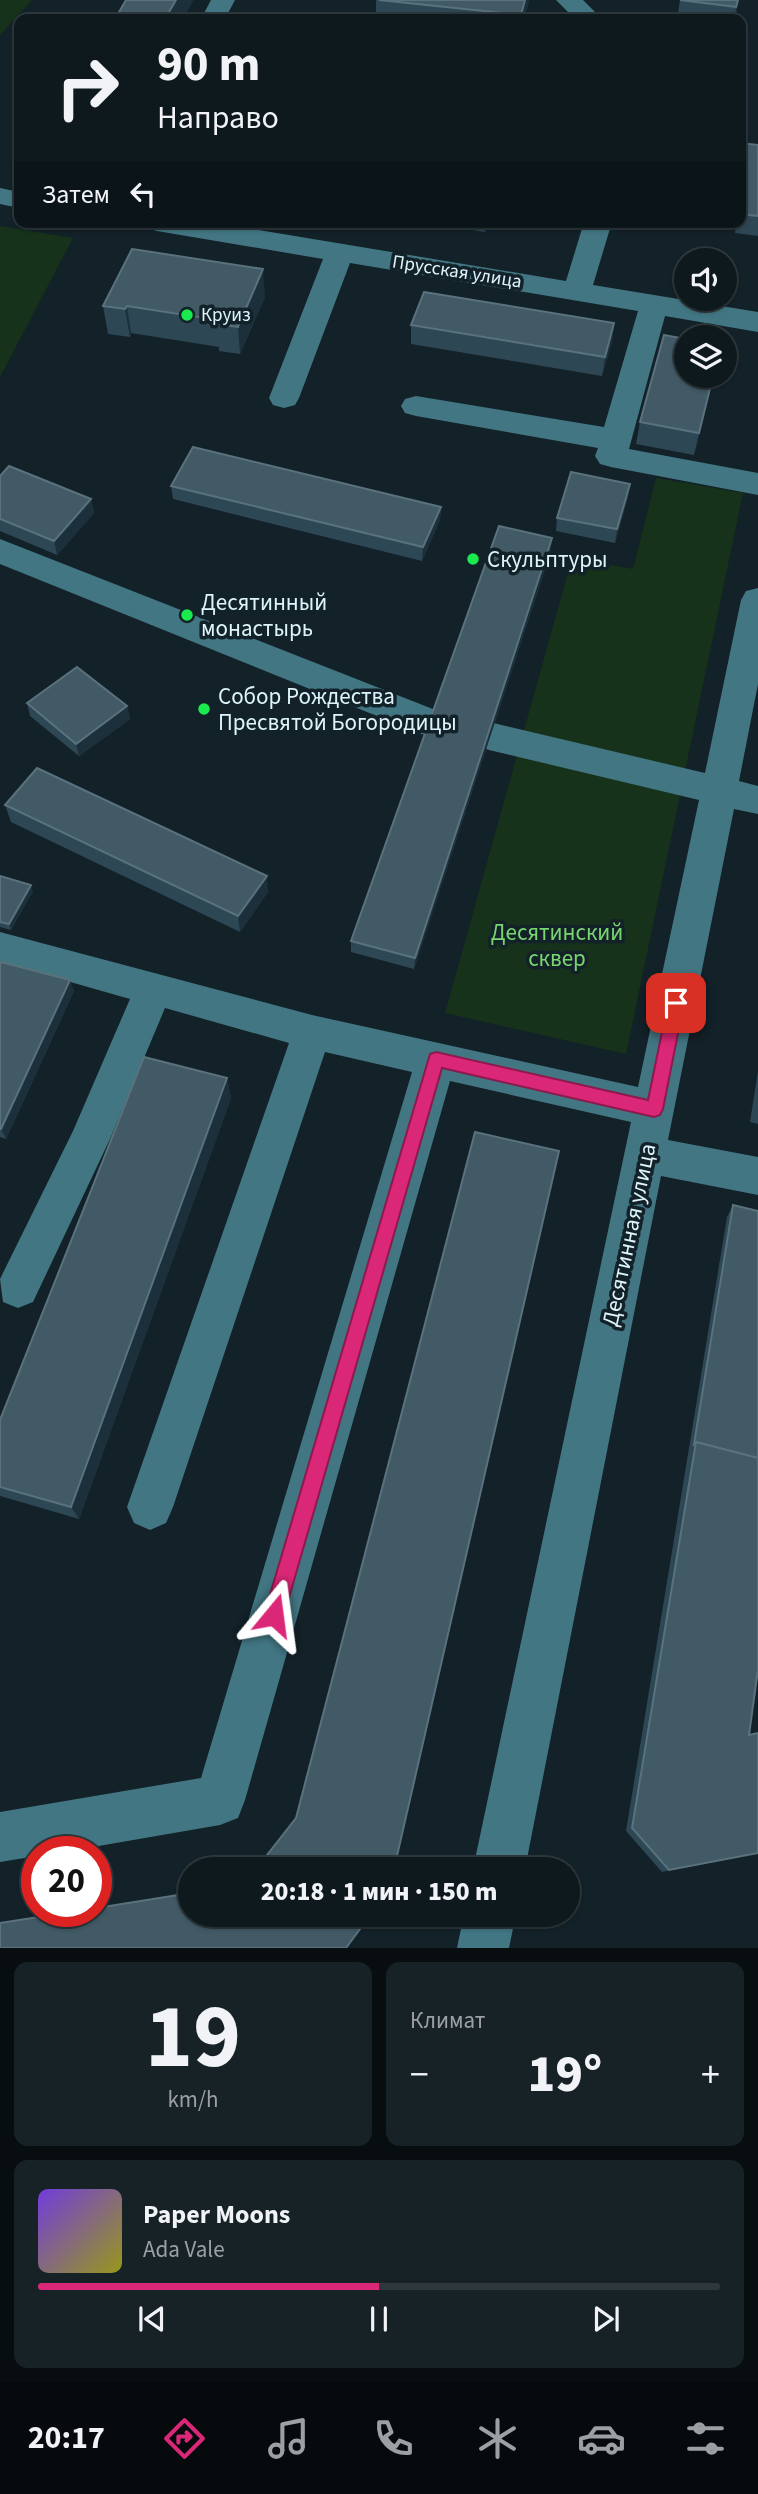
<!DOCTYPE html>
<html lang="ru">
<head>
<meta charset="utf-8">
<style>
	:root { --surface:#0e191e; --page:#172227; --text:#f1f3f6; --muted:#9ba0a4; --line:#2e383c; --accent:#db2777 }
	body { margin:0; font-family:"Source Sans 3",sans-serif; background:var(--page); color:var(--text); height:100vh; display:flex; flex-direction:column; font-size:26px; white-space:nowrap }
	* { box-sizing:border-box; margin:0 }
	p { font-size:23px; color:var(--muted) }
	.icon { flex:none; width:38px; height:38px; fill:none; stroke:currentColor; stroke-width:2; stroke-linecap:round; stroke-linejoin:round }
	.map { position:relative; height:1948px; overflow:hidden }
	.drawer { display:flex; flex-direction:column; gap:14px; padding:14px; background:#080e10; flex:1 }
	.drawer>* { flex:none }
	.top-card { position:absolute; left:14px; top:14px; width:732px; height:214px; border-radius:14px; box-shadow:0 2px 5px #0004,0 0 0 2px var(--line); background:#0e191e; color:var(--text); overflow:hidden }
	.buttons { position:absolute; left:674px; top:248px; display:grid; gap:14px }
	.buttons a { display:grid; place-items:center; width:63px; height:63px; border-radius:50%; background:var(--surface); box-shadow:0 2px 5px #0004,0 0 0 2px var(--line); font-size:35px }
	.speed { position:absolute; left:21px; top:1836px; display:flex; gap:14px; font-size:35px; font-weight:700; text-align:center }
	.speed>* { display:grid; place-content:center; width:91px; height:91px; border-radius:50%; background:var(--surface); box-shadow:0 2px 5px #0004,0 0 0 2px var(--line); line-height:1 }
	.speed .limit { border:10px solid #d22; background:#fff; color:#111 }
	.pin { position:absolute; display:grid; place-items:center; width:60px; height:60px; color:#fff; margin:-30px; border-radius:14px; box-shadow:0 4px 10px #0006 }
	.me { position:absolute; width:77px; margin:-38px; rotate:16deg; stroke-linejoin:round; filter:drop-shadow(0 0 5px #0008) }
	.turn { display:flex; align-items:center; gap:24px; height:147px; padding:0 28px; font-size:32px }
	.turn .icon { width:91px; height:91px; stroke-width:2.5 }
	.turn b { display:block; font-size:49px; line-height:60px }
	.then { display:flex; align-items:center; height:66px; padding:0 28px; background:#0003; gap:14px; font-size:26px }
	.big { font-size:52px; font-weight:800; line-height:1.1 }
	.drawer .tile { flex:1; display:flex; flex-direction:column; justify-content:center; gap:10px; min-width:0; padding:0 24px; border-radius:14px; background:var(--page) }
	.drawer .dial { align-items:center; gap:0 }
	.dial b { font-size:91px; line-height:1 }
	.song { display:flex; align-items:center; gap:21px }
	.cover { width:84px; height:84px; border-radius:10px; background:linear-gradient(135deg,hsl(260 70% 55%),hsl(60 70% 35%)) }
	.played { height:7px; border-radius:4px; background:linear-gradient(90deg,var(--accent) 50%,var(--line) 50%) }
	.keys { display:flex; justify-content:space-around; direction:ltr }
	.heat { display:flex; justify-content:space-between; align-items:center; font-size:38px; direction:ltr }
	.drawer .tiles { flex:1; display:grid; gap:14px; grid-template-columns:1fr 1fr }
	.tile:last-child { grid-column:span 2 }
	.trip { position:absolute; left:178px; top:1857px; width:402px; height:70px; border-radius:35px; background:var(--surface); box-shadow:0 2px 5px #0004,0 0 0 2px var(--line); font-weight:800; line-height:70px; text-align:center }
	.dock { display:flex; height:112px; justify-content:space-around; align-items:center; background:#060a0c; color:var(--muted) }
	.dock .icon { width:49px; height:49px }
	.dock .selected { color:var(--accent) }
	.dock b { font-size:32px; color:var(--text) }
	.map>svg:first-child { display:block }
	.green { fill:#16321a }
	.lines { fill:none; stroke-linecap:round; stroke-linejoin:round }
	.minor { fill:#427683; fill-rule:evenodd }
	.wall { fill:#2e4754 }
	.shaded-wall { fill:#1b303b }
	.building { fill:#415a66; stroke:#59727d; stroke-width:2 }
	.route { fill:#db2777; stroke:#8e194d; stroke-width:2 }
	.poi-dot { fill:#1bea4f; stroke:#132128; stroke-width:2.5 }
	.labels { text-anchor:middle; dominant-baseline:central; stroke-width:7; stroke-linejoin:round; paint-order:stroke }
	.far-street-label { font-size:19px; fill:#ddf4fc; stroke:#132128 }
	.far-poi-label { font-size:19px; fill:#ddf4fc; stroke:#132128; text-anchor:start }
	.poi-label { font-size:23px; fill:#ddf4fc; stroke:#132128; text-anchor:start }
	.park-label { font-size:23px; fill:#79d66f; stroke:#132128 }
	.street-label { font-size:23px; fill:#ddf4fc; stroke:#132128 }
</style>
</head>
<body>
<div class="map">
<svg width="758" height="1948" viewBox="0 0 758 1948">
	<rect width="100%" height="100%" fill="#132128"/>
	<g class="green">
		<path d="M 0,0 L 32,0 L 0,35 Z"/>
		<path d="M 0,226 L 73,238 L 0,377 Z"/>
		<path d="M 656,478 L 743,493 L 626,1054 L 445,1013 L 572,558 L 633,569 Z"/>
	</g>
	<g class="lines">
		<g class="minor">
			<path d="M 211,0 L 235,0 L 225,19 L 201,19 Z"/>
			<path d="M 556,0 L 583,0 L 602,19 L 575,19 Z"/>
			<path d="M 0,188 L 19,192 L 19,208 L 0,204 Z"/>
			<path d="M 143,222 L 211,222 L 566,281 L 584,222 L 612,222 L 593,285 L 758,312 L 758,332 L 665,316 L 629,449 L 758,473 L 758,495 L 611,467 L 600,464 L 595,456 L 598,448 L 416,416 L 405,413 L 401,406 L 405,399 L 416,396 L 604,427 L 638,311 L 350,263 L 299,398 L 295,405 L 284,408 L 273,405 L 269,398 L 323,259 L 157,231 L 147,228 Z"/>
			<path d="M 0,539 L 443,713 L 448,723 L 443,733 L 431,737 L 419,733 L 0,564 Z"/>
			<path d="M 758,588 L 758,684 L 739,781 L 758,786 L 758,814 L 734,809 L 668,1140 L 758,1157 L 758,1195 L 661,1176 L 525,1869 L 473,1869 L 631,1122 L 450,1081 L 245,1800 L 238,1818 L 220,1825 L 64,1852 L 37,1852 L 37,1856 L 0,1862 L 0,1812 L 201,1778 L 412,1072 L 325,1052 L 173,1507 L 166,1523 L 150,1530 L 134,1523 L 127,1507 L 289,1043 L 165,1008 L 110,1139 L 33,1302 L 18,1308 L 3,1302 L 0,1279 L 73,1131 L 130,999 L 0,962 L 0,932 L 312,1015 L 638,1087 L 699,800 L 489,750 L 477,746 L 471,736 L 477,726 L 489,722 L 705,773 L 741,600 L 746,591 Z"/>
			<path d="M 464,1914 L 516,1914 L 509,1948 L 457,1948 Z"/>
		</g>
	</g>
	<g class="wall">
		<path d="M 376,0 L 529,0 L 524,19 L 376,19 Z"/>
		<path d="M 680,0 L 739,0 L 735,19 L 677,19 Z"/>
		<path d="M 740,143 L 758,145 L 758,236 L 735,233 L 736,226 L 709,222 L 740,222 Z"/>
		<path d="M 422,222 L 488,222 L 485,232 Z"/>
		<path d="M 663,222 L 680,222 L 680,225 Z"/>
		<path d="M 265,297 L 240,354 L 219,351 L 219,347 L 131,333 L 130,337 L 108,334 L 103,306 Z"/>
		<path d="M 614,323 L 612,342 L 602,376 L 411,344 L 411,325 Z"/>
		<path d="M 686,376 L 714,376 L 694,455 L 636,444 L 640,422 Z"/>
		<path d="M 0,476 L 91,499 L 94,513 L 57,555 L 0,531 Z"/>
		<path d="M 171,486 L 441,507 L 440,520 L 422,561 L 173,499 Z"/>
		<path d="M 628,497 L 615,543 L 556,531 L 557,518 Z"/>
		<path d="M 551,551 L 414,969 L 351,952 L 351,941 Z"/>
		<path d="M 27,703 L 127,706 L 130,719 L 79,756 L 30,716 Z"/>
		<path d="M 5,805 L 268,892 L 240,932 L 11,822 Z"/>
		<path d="M 0,876 L 33,891 L 11,930 L 0,927 Z"/>
		<path d="M 0,964 L 74,991 L 6,1139 L 0,1137 Z"/>
		<path d="M 758,1071 L 758,1124 L 750,1122 Z"/>
		<path d="M 227,1078 L 231,1098 L 79,1519 L 0,1496 L 0,1420 Z"/>
		<path d="M 733,1205 L 749,1735 L 758,1733 L 758,1853 L 662,1872 L 626,1831 L 727,1217 Z"/>
	</g>
	<g class="shaded-wall">
		<path d="M 176,0 L 194,0 L 183,19 L 165,19 Z"/>
		<path d="M 525,0 L 529,0 L 524,19 L 520,19 Z"/>
		<path d="M 738,0 L 739,0 L 735,19 L 734,19 Z"/>
		<path d="M 263,269 L 265,297 L 240,354 L 238,327 Z"/>
		<path d="M 127,306 L 131,333 L 130,337 L 125,309 Z"/>
		<path d="M 614,323 L 612,342 L 602,376 L 605,357 Z"/>
		<path d="M 713,376 L 714,376 L 694,455 L 699,433 Z"/>
		<path d="M 630,484 L 628,497 L 615,543 L 617,529 Z"/>
		<path d="M 91,499 L 94,513 L 57,555 L 54,541 Z"/>
		<path d="M 441,507 L 440,520 L 422,561 L 423,547 Z"/>
		<path d="M 552,538 L 551,551 L 414,969 L 415,958 Z"/>
		<path d="M 127,706 L 130,719 L 79,756 L 76,744 Z"/>
		<path d="M 267,876 L 268,892 L 240,932 L 238,916 Z"/>
		<path d="M 31,885 L 33,891 L 11,930 L 9,924 Z"/>
		<path d="M 70,980 L 74,991 L 6,1139 L 1,1129 Z"/>
		<path d="M 227,1078 L 231,1098 L 79,1519 L 71,1507 Z"/>
	</g>
	<g class="building">
		<path d="M 126,0 L 176,0 L 165,19 L 115,19 Z"/>
		<path d="M 379,0 L 525,0 L 521,15 Z"/>
		<path d="M 680,0 L 738,0 L 736,7 Z"/>
		<path d="M 740,143 L 758,145 L 758,216 L 740,214 Z"/>
		<path d="M 132,249 L 263,269 L 238,327 L 216,324 L 218,320 L 127,306 L 125,309 L 103,306 Z"/>
		<path d="M 424,292 L 614,323 L 605,357 L 411,325 Z"/>
		<path d="M 664,335 L 686,339 L 686,376 L 713,376 L 699,433 L 640,422 Z"/>
		<path d="M 193,447 L 441,507 L 423,547 L 171,486 Z"/>
		<path d="M 9,466 L 91,499 L 54,541 L 0,519 L 0,476 Z"/>
		<path d="M 571,472 L 630,484 L 617,529 L 557,518 Z"/>
		<path d="M 499,526 L 552,538 L 415,958 L 351,941 Z"/>
		<path d="M 77,667 L 127,706 L 76,744 L 27,703 Z"/>
		<path d="M 37,768 L 267,876 L 238,916 L 5,805 Z"/>
		<path d="M 0,876 L 31,885 L 9,924 L 0,922 Z"/>
		<path d="M 1,962 L 70,980 L 1,1129 L 0,1129 L 0,964 Z"/>
		<path d="M 144,1057 L 227,1078 L 71,1507 L 0,1487 L 0,1420 Z"/>
		<path d="M 475,1132 L 559,1151 L 394,1869 L 256,1869 L 296,1818 Z"/>
		<path d="M 733,1205 L 758,1211 L 758,1458 L 696,1442 L 694,1444 Z"/>
		<path d="M 696,1442 L 758,1458 L 758,1669 L 749,1735 L 758,1733 L 758,1853 L 669,1870 L 632,1828 Z"/>
		<path d="M 191,1893 L 191,1914 L 371,1914 L 346,1948 L 0,1948 L 0,1923 L 77,1911 L 96,1911 L 96,1908 Z"/>
	</g>
	<path class="route" d="M 676,996 L 682,998 L 684,1003 L 663,1109 L 660,1115 L 654,1117 L 442,1068 L 284,1615 L 281,1622 L 274,1625 L 267,1622 L 264,1615 L 430,1054 L 436,1052 L 648,1100 L 668,1003 L 670,998 Z"/>
	<g class="poi-dot">
		<circle cx="187" cy="315" r="7"/>
		<circle cx="473" cy="559" r="7"/>
		<circle cx="187" cy="615" r="7"/>
		<circle cx="204" cy="709" r="7"/>
	</g>
	<g class="labels">
		<g class="far-street-label">
			<text transform="translate(457 272) rotate(9)">Прусская улица</text>
		</g>
		<g class="far-poi-label">
			<text x="201" y="315">Круиз</text>
		</g>
		<g class="poi-label">
			<text x="487" y="559">Скульптуры</text>
			<text x="201" y="602">Десятинный<tspan x="201" dy="26">монастырь</tspan></text>
			<text x="218" y="696">Собор Рождества<tspan x="218" dy="26">Пресвятой Богородицы</tspan></text>
		</g>
		<g class="park-label">
			<text x="557" y="932">Десятинский<tspan x="557" dy="26">сквер</tspan></text>
		</g>
		<g class="street-label">
			<text transform="translate(629 1235) rotate(-78)">Десятинная улица</text>
		</g>
	</g>
</svg>
<div class="buttons">
<a><svg class="icon" aria-label="sound" viewBox="0 0 24 24"><path d="M4 9h4l5-4v14l-5-4H4zM17 9q2 3 0 6"/></svg></a>
<a><svg class="icon" aria-label="layers" viewBox="0 0 24 24"><path d="M12 4l9 5-9 5-9-5zM3 14l9 5 9-5"/></svg></a>
</div>
<div class="speed"><div class="limit">20</div></div>
<div class="pin" style="left:676px;top:1003px;background:#d93025"><svg class="icon" aria-label="arrive" viewBox="0 0 24 24"><path d="M6 21V4h12l-3 4 3 4H6"/></svg></div>
<svg class="me" style="left:274px;top:1615px" viewBox="-20 -20 40 40"><path d="M0-17L14 15 0 8-14 15z" fill="#db2777" stroke="#fff" stroke-width="4"/></svg>
<div class="trip">20:18 · 1 мин · 150 m</div>
<div class="top-card">
<div class="turn"><svg class="icon" aria-label="right" viewBox="0 0 24 24"><path d="M7 20v-9h11M14 6l5 5-5 5"/></svg><div><b>90 m</b>Направо</div></div>
<div class="then">Затем<svg class="icon" aria-label="left" viewBox="0 0 24 24"><path d="M17 20v-9H6M10 6l-5 5 5 5"/></svg></div>
</div>
</div>
<section class="drawer">
<div class="tiles">
<div class="tile dial"><b>19</b><p>km/h</p></div>
<div class="tile"><p>Климат</p>
<div class="heat"><a>−</a><b class="big">19°</b><a>+</a></div>
</div>
<div class="tile">
<div class="song"><i class="cover"></i><div><b>Paper Moons</b><p>Ada Vale</p></div></div>
<div class="played"></div>
<div class="keys"><svg class="icon" aria-label="previous" viewBox="0 0 24 24"><path d="M18 5L8 12l10 7zM5 5v14"/></svg><svg class="icon" aria-label="pause" viewBox="0 0 24 24"><path d="M8 5v14M16 5v14"/></svg><svg class="icon" aria-label="next" viewBox="0 0 24 24"><path d="M6 5l10 7-10 7zM19 5v14"/></svg></div>
</div>
</div>
</section>
<nav class="dock">
<b>20:17</b>
<svg class="icon selected" aria-label="directions" viewBox="0 0 24 24"><path d="M12 3l9 9-9 9-9-9zM9 14v-3h6M13 9l2 2-2 2"/></svg>
<svg class="icon" aria-label="music" viewBox="0 0 24 24"><path d="M9 18V5l10-2v13"/><circle cx="6" cy="18" r="3"/><circle cx="16" cy="16" r="3"/></svg>
<svg class="icon" aria-label="phone" viewBox="0 0 24 24"><path d="M5 4h4l2 5-3 2q2 4 5 5l2-3 5 2v4C11 20 4 13 5 4z"/></svg>
<svg class="icon" aria-label="climate" viewBox="0 0 24 24"><path d="M12 3v18M4 7l16 10M4 17L20 7"/></svg>
<svg class="icon" aria-label="car" viewBox="0 0 24 24"><path d="M5 17H2v-5l4-1 3-4h7l3 4 3 1v5h-3M9 17h6M6 11h13"/><circle cx="7" cy="17" r="2"/><circle cx="17" cy="17" r="2"/></svg>
<svg class="icon" aria-label="filters" viewBox="0 0 24 24"><path d="M4 7h16M4 17h16"/><circle cx="9" cy="7" r="2"/><circle cx="15" cy="17" r="2"/></svg>
</nav>
</body>
</html>
